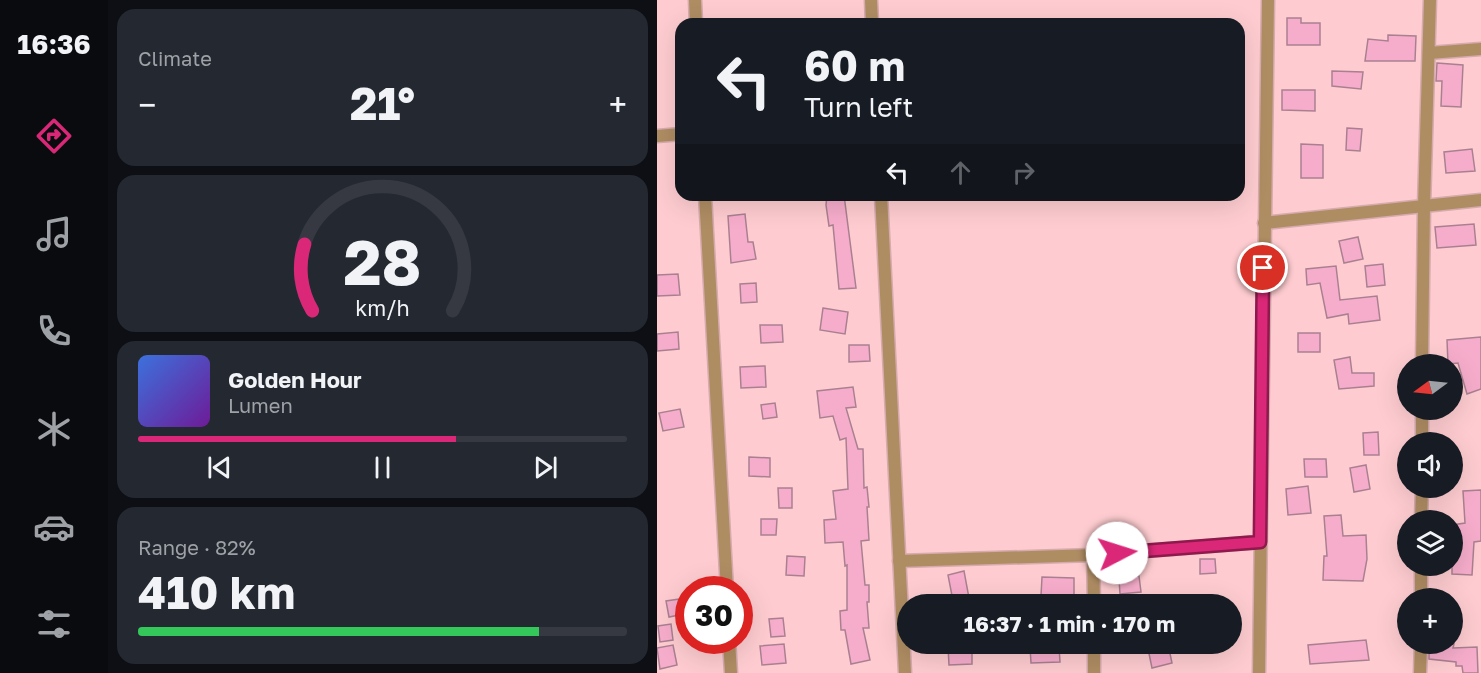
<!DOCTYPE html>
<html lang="en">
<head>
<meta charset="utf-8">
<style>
	:root { --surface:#171b24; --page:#242831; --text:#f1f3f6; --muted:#9ea1a6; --line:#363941; --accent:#db2777 }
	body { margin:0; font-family:"Golos Text",sans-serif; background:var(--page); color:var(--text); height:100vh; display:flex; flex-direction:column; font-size:22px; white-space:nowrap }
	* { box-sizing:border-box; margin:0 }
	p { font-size:20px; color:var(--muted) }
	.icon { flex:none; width:33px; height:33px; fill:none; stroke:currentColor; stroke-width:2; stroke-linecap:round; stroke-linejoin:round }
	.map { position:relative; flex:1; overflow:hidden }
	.sheet { display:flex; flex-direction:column; gap:9px; padding:9px; background:#0d0f14; width:549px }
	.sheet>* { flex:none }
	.banner { position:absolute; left:18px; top:18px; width:570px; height:183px; border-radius:18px; box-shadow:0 6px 24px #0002; background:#171b24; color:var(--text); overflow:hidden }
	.needle { width:39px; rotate:255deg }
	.fabs { position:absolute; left:740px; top:354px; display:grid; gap:12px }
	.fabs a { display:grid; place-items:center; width:66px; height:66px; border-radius:50%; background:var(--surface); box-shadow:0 6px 24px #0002; font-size:30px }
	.speed { position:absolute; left:18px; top:576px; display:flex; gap:12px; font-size:30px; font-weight:700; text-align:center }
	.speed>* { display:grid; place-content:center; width:78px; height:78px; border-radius:50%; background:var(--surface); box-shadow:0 6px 24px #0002; line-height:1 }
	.speed .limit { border:9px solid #d22; background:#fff; color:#111 }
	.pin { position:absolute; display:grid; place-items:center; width:51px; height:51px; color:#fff; margin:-26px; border:3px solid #fff; border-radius:50%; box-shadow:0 2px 6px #0007 }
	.me { position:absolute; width:66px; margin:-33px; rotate:85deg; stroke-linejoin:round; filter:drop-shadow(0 0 4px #0008) }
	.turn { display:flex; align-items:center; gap:21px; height:126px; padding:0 30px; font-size:27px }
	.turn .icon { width:78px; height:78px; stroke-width:2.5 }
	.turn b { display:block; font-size:42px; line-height:51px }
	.lanes { display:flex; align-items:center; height:57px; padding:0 30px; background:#0003; justify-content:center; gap:30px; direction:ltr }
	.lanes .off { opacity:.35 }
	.big { font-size:45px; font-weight:700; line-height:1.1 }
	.sheet .card { flex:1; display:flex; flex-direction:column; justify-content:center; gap:9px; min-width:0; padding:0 21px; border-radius:18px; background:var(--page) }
	.sheet .dial { align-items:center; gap:0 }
	.dial svg { height:156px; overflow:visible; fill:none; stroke:var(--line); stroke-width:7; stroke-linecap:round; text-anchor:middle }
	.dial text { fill:var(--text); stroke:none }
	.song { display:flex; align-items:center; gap:18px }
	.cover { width:72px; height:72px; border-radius:9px; background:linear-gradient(135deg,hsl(220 70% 55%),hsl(280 70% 35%)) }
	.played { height:6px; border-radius:3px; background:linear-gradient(90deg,var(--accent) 65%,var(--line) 65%) }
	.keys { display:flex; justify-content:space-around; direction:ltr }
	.heat { display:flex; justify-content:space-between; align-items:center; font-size:33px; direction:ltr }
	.charge { height:9px; border-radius:4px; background:linear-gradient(90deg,#34c759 82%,var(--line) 0) }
	.trip { position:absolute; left:240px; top:594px; width:345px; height:60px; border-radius:30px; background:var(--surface); box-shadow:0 6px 24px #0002; font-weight:700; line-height:60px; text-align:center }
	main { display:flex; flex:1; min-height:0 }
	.tab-bar { display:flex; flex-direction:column; width:108px; justify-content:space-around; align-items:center; background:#090b0e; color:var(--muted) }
	.tab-bar .icon { width:42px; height:42px }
	.tab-bar .selected { color:var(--accent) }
	.tab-bar b { font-size:27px; color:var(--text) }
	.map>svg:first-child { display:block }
	.building { fill:#f6adcb; stroke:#aa8091; stroke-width:1.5 }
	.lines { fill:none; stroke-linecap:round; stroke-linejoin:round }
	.minor-casing { stroke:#d6abae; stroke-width:15 }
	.minor { stroke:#af8d63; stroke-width:12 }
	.route-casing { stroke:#8e194d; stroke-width:15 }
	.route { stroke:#db2777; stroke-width:10 }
</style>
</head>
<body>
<main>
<nav class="tab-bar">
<b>16:36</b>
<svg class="icon selected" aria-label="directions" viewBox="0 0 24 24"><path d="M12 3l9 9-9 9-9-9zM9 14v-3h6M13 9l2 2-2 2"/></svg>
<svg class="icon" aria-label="music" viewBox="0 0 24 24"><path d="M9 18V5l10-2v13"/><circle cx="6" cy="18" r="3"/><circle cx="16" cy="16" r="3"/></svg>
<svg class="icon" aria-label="phone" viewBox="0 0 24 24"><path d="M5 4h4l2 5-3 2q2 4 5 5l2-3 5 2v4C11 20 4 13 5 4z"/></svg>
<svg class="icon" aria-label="climate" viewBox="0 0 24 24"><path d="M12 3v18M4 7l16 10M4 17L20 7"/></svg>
<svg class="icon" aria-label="car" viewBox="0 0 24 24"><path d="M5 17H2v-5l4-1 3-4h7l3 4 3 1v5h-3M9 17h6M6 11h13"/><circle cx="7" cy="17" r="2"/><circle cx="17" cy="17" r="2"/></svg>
<svg class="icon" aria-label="filters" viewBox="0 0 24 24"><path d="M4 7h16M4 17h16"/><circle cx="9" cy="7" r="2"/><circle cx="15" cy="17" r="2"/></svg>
</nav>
<section class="sheet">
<div class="card"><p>Climate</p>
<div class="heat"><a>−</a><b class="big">21°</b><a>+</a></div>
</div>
<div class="card dial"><svg viewBox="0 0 100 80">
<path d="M14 69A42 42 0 1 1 86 69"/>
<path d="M14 69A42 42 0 0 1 10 35" stroke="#db2777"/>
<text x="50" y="56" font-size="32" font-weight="700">28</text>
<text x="50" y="72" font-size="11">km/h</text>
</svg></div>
<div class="card">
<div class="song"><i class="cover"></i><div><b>Golden Hour</b><p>Lumen</p></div></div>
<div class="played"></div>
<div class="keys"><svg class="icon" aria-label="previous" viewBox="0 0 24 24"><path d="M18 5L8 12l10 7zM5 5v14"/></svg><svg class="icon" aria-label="pause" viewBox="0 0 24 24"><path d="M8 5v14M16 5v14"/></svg><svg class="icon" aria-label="next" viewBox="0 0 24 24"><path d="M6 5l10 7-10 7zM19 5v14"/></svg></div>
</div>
<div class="card"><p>Range · 82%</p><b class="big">410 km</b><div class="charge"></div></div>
</section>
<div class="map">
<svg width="824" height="673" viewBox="0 0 824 673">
	<rect width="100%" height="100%" fill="#feccd0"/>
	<g class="building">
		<path d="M 630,18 L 644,18 L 644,23 L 663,23 L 663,45 L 630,45 Z"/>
		<path d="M 731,35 L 759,36 L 758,61 L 708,61 L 711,39 L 731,41 Z"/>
		<path d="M 780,63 L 806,65 L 804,107 L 784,106 L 785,81 L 779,81 Z"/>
		<path d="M 675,71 L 706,72 L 704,89 L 675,86 Z"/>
		<path d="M 625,90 L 658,90 L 658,111 L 625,110 Z"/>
		<path d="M 690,128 L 705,129 L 703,151 L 689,150 Z"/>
		<path d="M 644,144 L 666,145 L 666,178 L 644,178 Z"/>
		<path d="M 815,149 L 818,171 L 789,173 L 787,152 Z"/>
		<path d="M 170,195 L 187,195 L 199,288 L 182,289 L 176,225 L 172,226 L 169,205 Z"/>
		<path d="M 88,214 L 91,242 L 96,242 L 99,259 L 74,263 L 71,216 Z"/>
		<path d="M 817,224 L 819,245 L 780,248 L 778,227 Z"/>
		<path d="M 701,237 L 706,259 L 687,263 L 682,241 Z"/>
		<path d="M 726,264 L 728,285 L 710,287 L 708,266 Z"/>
		<path d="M 679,266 L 683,300 L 720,296 L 723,320 L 692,324 L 691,314 L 670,318 L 663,283 L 650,285 L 649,269 Z"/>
		<path d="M 21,274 L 23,295 L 0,296 L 0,275 Z"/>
		<path d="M 99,283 L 100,302 L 84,303 L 83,284 Z"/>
		<path d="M 166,308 L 191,312 L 188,334 L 163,330 Z"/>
		<path d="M 103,325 L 125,325 L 126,342 L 104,343 Z"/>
		<path d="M 21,332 L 22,349 L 0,351 L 0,334 Z"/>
		<rect x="641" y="333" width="22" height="19"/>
		<path d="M 824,337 L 824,389 L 810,394 L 801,363 L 791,364 L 790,340 Z"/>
		<path d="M 192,345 L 212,345 L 213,361 L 192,362 Z"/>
		<path d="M 693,357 L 695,373 L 717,373 L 717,386 L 682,389 L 677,360 Z"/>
		<path d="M 108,366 L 109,387 L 84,388 L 83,367 Z"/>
		<path d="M 196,387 L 199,407 L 189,408 L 201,449 L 206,449 L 207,488 L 210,487 L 212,507 L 210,507 L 212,540 L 204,541 L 208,585 L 212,585 L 212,602 L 210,602 L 212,628 L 206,628 L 213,660 L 194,664 L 188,630 L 184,630 L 183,611 L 190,610 L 190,565 L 188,566 L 186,542 L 168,543 L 167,520 L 179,519 L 176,491 L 191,489 L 189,438 L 183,440 L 176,416 L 163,418 L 160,391 Z"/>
		<path d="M 118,403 L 120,417 L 106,419 L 104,405 Z"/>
		<path d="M 23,409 L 27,427 L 6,431 L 2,413 Z"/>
		<path d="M 721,432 L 722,455 L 707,455 L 706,433 Z"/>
		<path d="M 92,457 L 113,458 L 113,477 L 92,476 Z"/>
		<path d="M 647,459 L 669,459 L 670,477 L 648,477 Z"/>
		<path d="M 709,465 L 713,489 L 697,492 L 693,468 Z"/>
		<path d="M 651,486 L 654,513 L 631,515 L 629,489 Z"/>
		<path d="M 121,488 L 135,488 L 135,508 L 122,508 Z"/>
		<path d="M 824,490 L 824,541 L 817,542 L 815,575 L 795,574 L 795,525 L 808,523 L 806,491 Z"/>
		<path d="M 684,515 L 686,536 L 709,535 L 710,559 L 706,581 L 666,580 L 667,556 L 670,556 L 667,516 Z"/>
		<path d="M 104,519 L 120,519 L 119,535 L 104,535 Z"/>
		<path d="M 130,556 L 148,557 L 147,576 L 129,575 Z"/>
		<path d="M 543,559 L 558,559 L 559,573 L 543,574 Z"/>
		<path d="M 307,571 L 312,598 L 296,601 L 291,575 Z"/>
		<path d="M 482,576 L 484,592 L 463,594 L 462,579 Z"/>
		<path d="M 385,577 L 417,578 L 417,597 L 384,596 Z"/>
		<path d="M 29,598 L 32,613 L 12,617 L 9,601 Z"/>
		<path d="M 126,618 L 128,636 L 114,637 L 112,619 Z"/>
		<path d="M 14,624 L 16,640 L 3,642 L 1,626 Z"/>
		<path d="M 709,640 L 712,660 L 653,664 L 651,645 Z"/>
		<path d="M 127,644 L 129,663 L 105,665 L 103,646 Z"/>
		<path d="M 490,644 L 511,644 L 515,663 L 495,668 Z"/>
		<path d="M 782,644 L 797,644 L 796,648 L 820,647 L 821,673 L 806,673 L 805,666 L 799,666 L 799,662 L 772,659 L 772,649 L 782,649 Z"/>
		<path d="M 16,645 L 20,665 L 3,669 L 0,648 Z"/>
		<path d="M 315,646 L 315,664 L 292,665 L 291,647 Z"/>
		<path d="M 402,646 L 403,662 L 374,663 L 373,647 Z"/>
	</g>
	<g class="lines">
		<defs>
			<g id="minor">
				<path d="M 38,0 L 39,24"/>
				<path d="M 214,0 L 215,24"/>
				<path d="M 773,0 L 767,206 L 824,200"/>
				<path d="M 772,53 L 824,49"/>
				<path d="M 0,136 L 24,134"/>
				<path d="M 48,195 L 70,590"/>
				<path d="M 224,195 L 248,673"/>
				<path d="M 607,223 L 767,206 L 765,364"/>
				<path d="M 765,442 L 765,410"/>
				<path d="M 764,520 L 765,488"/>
				<path d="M 436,555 L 437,604"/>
				<path d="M 242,561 L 436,555 L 603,542"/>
				<path d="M 764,598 L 764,566"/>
				<path d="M 72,640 L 74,673"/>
				<path d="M 437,644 L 437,673"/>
				<path d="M 602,673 L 611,0"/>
				<path d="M 763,673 L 764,644"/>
			</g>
		</defs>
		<use href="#minor" class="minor-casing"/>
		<use href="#minor" class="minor"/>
	</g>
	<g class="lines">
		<defs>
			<path id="route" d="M 460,553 L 603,542 L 606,268"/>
		</defs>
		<use href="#route" class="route-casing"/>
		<use href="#route" class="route"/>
	</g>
</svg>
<div class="fabs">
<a><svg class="needle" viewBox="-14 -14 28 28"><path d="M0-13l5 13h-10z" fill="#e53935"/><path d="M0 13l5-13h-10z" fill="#9ea1a6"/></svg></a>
<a><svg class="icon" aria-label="sound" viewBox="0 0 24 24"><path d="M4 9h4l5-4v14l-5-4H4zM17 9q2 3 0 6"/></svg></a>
<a><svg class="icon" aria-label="layers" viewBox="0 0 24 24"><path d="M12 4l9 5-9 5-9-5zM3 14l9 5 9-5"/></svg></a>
<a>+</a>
</div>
<div class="speed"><div class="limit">30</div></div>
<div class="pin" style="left:606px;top:268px;background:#d93025"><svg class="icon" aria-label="arrive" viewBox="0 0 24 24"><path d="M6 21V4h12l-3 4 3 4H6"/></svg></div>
<svg class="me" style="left:460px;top:553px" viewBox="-20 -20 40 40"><circle r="19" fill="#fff"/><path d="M0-13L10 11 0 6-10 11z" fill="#db2777"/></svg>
<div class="trip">16:37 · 1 min · 170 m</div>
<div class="banner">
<div class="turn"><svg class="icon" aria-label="left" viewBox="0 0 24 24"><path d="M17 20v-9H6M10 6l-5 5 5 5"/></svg><div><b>60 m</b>Turn left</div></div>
<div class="lanes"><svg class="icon" aria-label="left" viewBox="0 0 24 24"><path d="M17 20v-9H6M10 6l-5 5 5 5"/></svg><svg class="icon off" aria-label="ahead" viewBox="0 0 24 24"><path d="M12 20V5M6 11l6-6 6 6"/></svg><svg class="icon off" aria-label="right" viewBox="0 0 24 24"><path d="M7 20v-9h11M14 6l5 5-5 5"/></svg></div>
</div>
</div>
</main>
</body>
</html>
